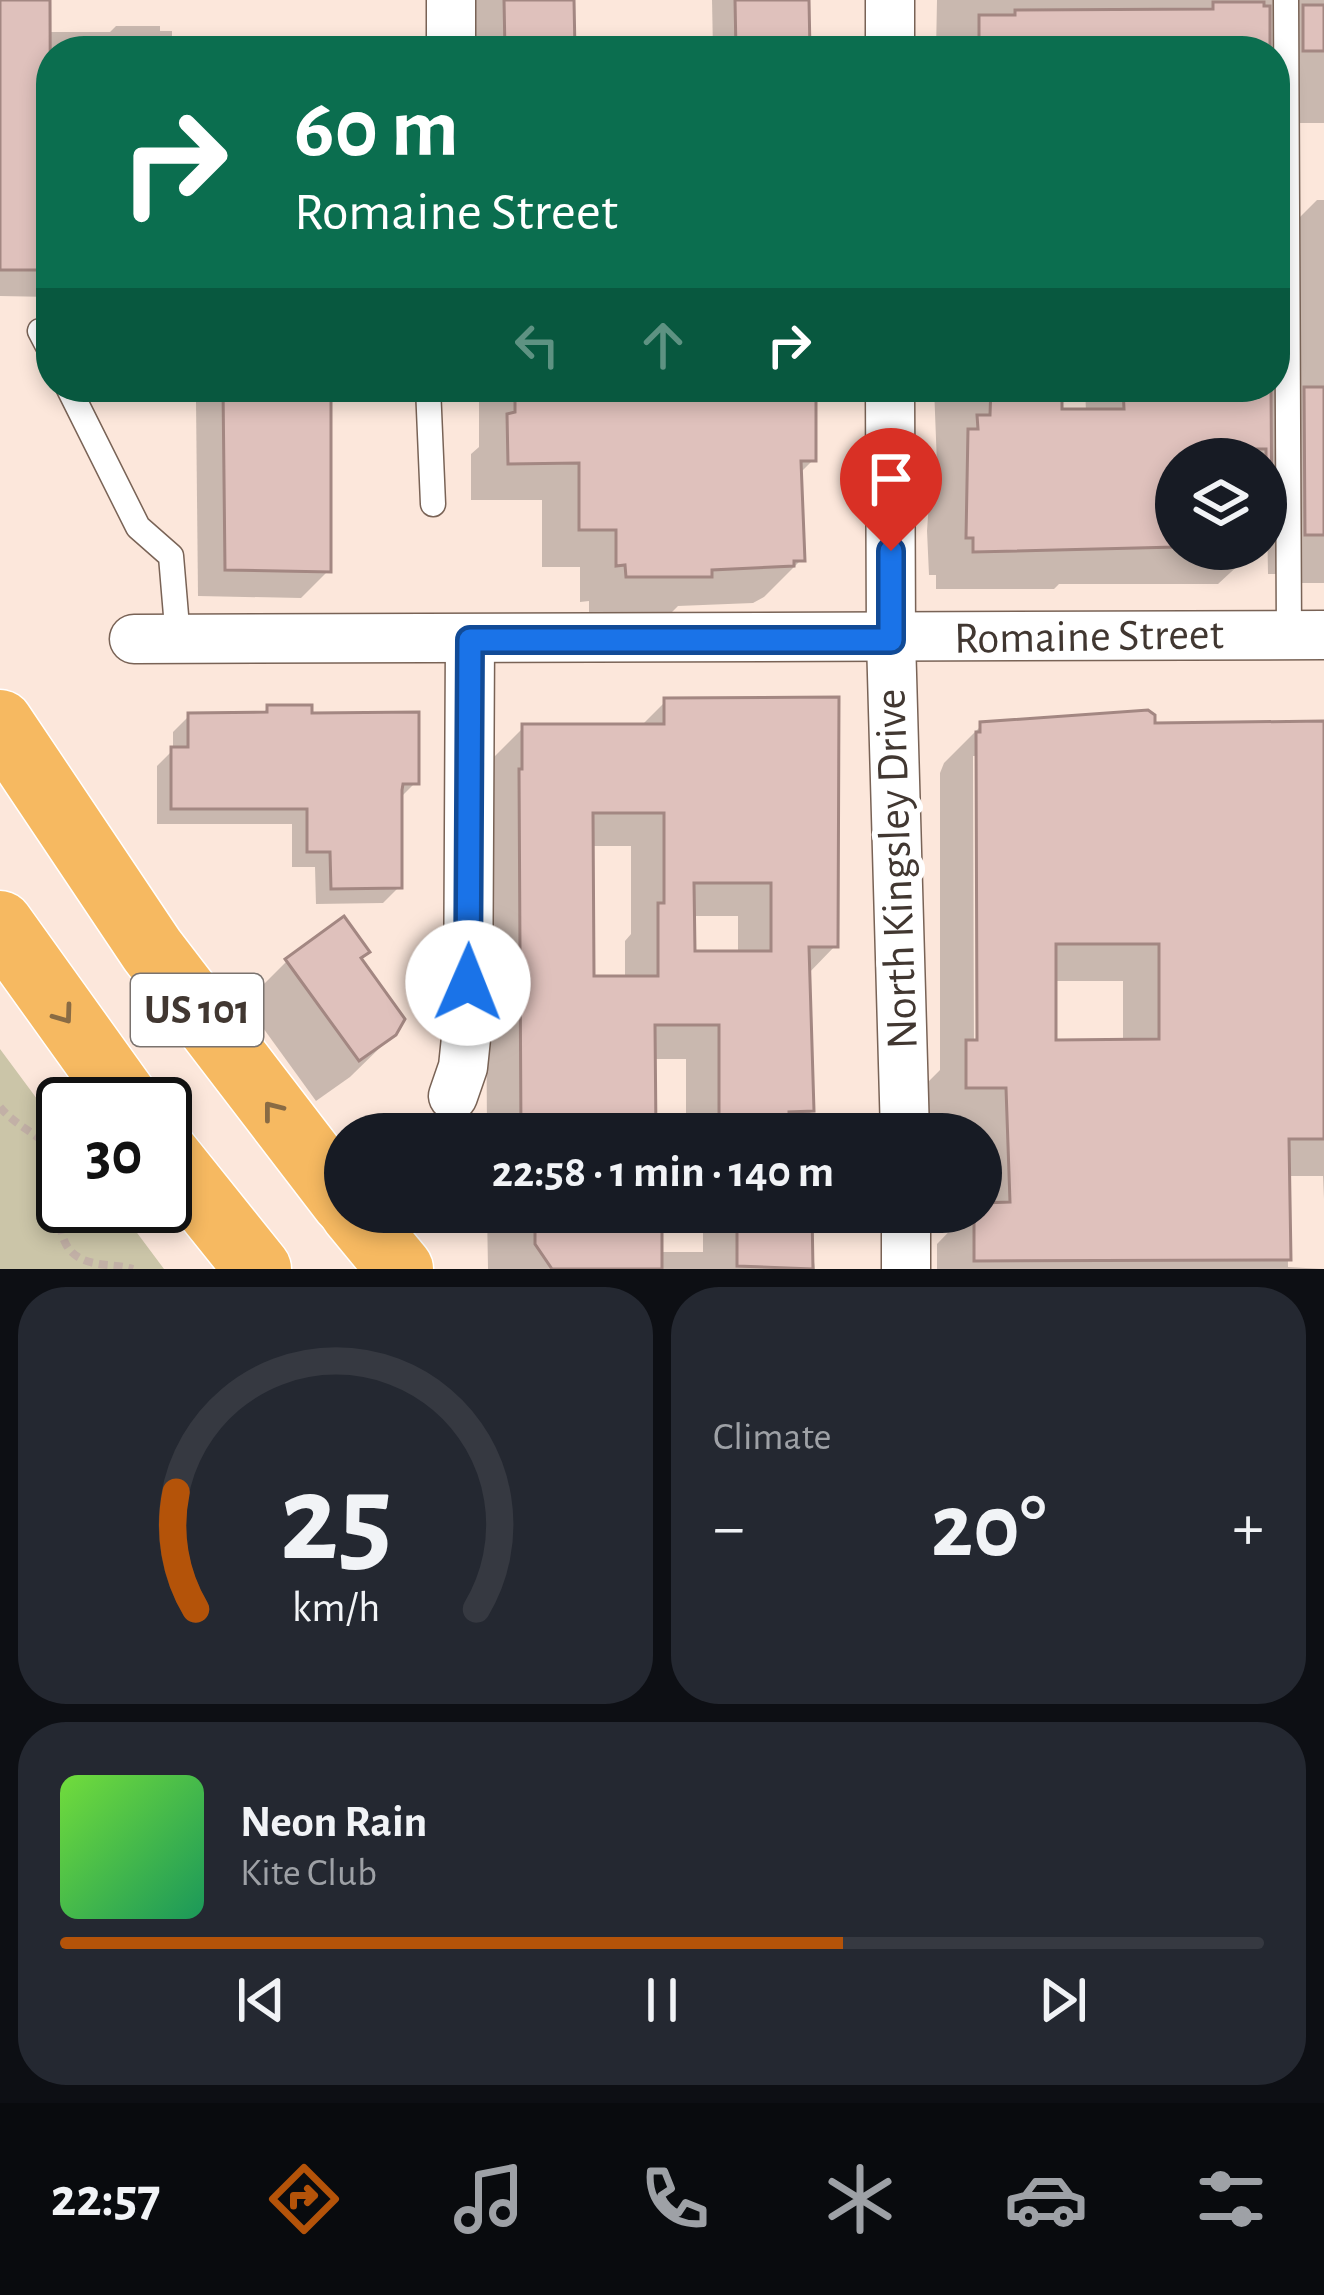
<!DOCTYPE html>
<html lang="en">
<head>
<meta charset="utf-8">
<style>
	:root { --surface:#171b24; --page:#242831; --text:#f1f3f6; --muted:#9ea1a6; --line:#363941; --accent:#b45309 }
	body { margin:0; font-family:"Alegreya Sans",sans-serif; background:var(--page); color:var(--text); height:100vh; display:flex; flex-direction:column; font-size:45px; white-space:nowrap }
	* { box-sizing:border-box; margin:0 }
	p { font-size:39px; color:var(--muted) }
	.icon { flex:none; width:66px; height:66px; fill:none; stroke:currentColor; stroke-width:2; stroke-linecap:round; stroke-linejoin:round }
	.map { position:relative; height:1269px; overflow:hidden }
	.details { display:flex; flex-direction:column; gap:18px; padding:18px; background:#0d0f14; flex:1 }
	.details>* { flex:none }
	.hud { position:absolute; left:36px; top:36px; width:1254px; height:366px; border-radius:48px; box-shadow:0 6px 18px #0003; background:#0b6e4f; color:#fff; overflow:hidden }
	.controls { position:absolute; left:1155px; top:438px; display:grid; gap:24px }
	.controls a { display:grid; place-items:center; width:132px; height:132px; border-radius:50%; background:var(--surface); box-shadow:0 6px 18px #0003; font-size:60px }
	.speed { position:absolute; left:36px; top:1077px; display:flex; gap:24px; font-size:60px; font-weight:700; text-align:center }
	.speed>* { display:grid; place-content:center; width:156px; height:156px; border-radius:50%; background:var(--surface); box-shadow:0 6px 18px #0003; line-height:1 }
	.speed .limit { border:6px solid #111; border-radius:18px; background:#fff; color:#111 }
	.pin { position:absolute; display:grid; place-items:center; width:102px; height:102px; color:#fff; margin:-123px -51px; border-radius:50% 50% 50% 0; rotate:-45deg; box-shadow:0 0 12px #0007 }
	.pin .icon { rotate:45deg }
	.me { position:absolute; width:132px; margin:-66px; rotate:1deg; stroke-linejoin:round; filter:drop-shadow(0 0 9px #0008) }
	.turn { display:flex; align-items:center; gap:42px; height:252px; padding:0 60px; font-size:54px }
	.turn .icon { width:156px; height:156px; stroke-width:2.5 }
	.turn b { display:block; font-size:84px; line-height:102px }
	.lanes { display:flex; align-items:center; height:114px; padding:0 60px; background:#0003; justify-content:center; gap:60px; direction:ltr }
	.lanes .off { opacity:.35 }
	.big { font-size:90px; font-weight:700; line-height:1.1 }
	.details .tile { flex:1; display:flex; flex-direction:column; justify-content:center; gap:18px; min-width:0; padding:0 42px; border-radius:48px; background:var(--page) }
	.details .dial { align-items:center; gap:0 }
	.dial svg { height:312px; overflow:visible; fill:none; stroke:var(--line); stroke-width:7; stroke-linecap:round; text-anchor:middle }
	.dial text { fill:var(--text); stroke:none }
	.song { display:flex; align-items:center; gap:36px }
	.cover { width:144px; height:144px; border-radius:18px; background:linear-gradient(135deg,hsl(100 70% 55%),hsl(150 70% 35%)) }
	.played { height:12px; border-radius:6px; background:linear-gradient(90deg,var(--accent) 65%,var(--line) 65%) }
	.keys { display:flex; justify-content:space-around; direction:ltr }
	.heat { display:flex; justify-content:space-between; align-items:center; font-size:66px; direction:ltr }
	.details .tiles { flex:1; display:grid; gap:18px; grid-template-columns:1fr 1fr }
	.tile:last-child { grid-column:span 2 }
	.trip { position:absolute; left:324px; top:1113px; width:678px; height:120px; border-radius:60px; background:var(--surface); box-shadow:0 6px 18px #0003; font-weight:700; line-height:120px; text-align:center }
	.tabs { display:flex; height:192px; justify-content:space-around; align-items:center; background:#090b0e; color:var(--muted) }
	.tabs .icon { width:84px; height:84px }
	.tabs .on { color:var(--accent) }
	.tabs b { font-size:54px; color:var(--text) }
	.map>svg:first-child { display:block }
	.green { fill:#cbc5a8 }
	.shadow { fill:#0003; fill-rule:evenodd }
	.building { fill:#dfc1bc; stroke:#a38782; stroke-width:3; fill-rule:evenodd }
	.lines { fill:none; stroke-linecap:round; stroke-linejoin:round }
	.lane-casing { stroke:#796356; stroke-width:27 }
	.street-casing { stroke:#796356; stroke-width:51 }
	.highway-casing { stroke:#fff; stroke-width:69 }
	.path { stroke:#c2b0a6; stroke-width:8; stroke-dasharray:9 6; stroke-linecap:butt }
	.lane { stroke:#fff; stroke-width:24 }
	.street { stroke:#fff; stroke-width:48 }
	.highway { stroke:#f6b961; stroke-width:66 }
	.oneway { stroke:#896b44 }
	.route-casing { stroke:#114b97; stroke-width:30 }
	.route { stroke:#1a73e8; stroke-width:21 }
	.labels { text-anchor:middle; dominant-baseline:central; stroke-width:12; stroke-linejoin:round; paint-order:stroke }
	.shield { fill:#fff; stroke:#7a736f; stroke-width:3 }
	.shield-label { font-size:42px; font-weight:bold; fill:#413731 }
	.street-label { font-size:45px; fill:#413731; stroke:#fff }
</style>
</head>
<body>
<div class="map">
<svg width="1324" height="1269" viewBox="0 0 1324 1269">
	<rect width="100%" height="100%" fill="#fce7db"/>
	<path class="green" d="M 0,1049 L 63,1134 L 63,1206 L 117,1206 L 164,1269 L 0,1269 Z"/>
	<g class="shadow">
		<path d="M 0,0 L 47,0 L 47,32 L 110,32 L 116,26 L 160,26 L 160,31 L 172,31 L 172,51 L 51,51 L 51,297 L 0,296 Z"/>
		<path d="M 475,0 L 571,0 L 572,45 L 640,45 L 641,51 L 475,51 Z"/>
		<path d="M 712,0 L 807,0 L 807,51 L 713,51 Z"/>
		<path d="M 937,0 L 1324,0 L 1324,123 L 1275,123 L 1275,51 L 936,51 Z"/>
		<path d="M 1317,200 L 1324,200 L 1324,583 L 1288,583 L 1288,574 L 1268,574 L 1266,459 L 1176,459 L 1176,549 L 1256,549 L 1218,584 L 1059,584 L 1054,589 L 936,589 L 936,575 L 929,575 L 927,531 L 931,470 L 937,465 L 934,387 L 1059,387 L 1059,412 L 1086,412 L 1085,387 L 1275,387 L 1278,239 Z"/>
		<path d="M 208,387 L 328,387 L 328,571 L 301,598 L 198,596 L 196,401 Z"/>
		<path d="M 479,387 L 620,387 L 620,399 L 668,399 L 668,387 L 813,387 L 813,460 L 798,475 L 801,560 L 764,597 L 753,603 L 678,606 L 671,613 L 589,613 L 589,601 L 580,602 L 580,567 L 542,567 L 542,500 L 471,500 L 471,454 L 479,447 Z"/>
		<path d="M 666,701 L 835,946 L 806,976 L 811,1134 L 487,1134 L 485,807 L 489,762 L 524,727 L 640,727 ZM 590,846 L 631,846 L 631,934 L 625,941 L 625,979 L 591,979 ZM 692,916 L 738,916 L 738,954 L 692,954 ZM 652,1059 L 686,1059 L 686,1115 L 653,1115 Z"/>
		<path d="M 268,708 L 309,716 L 416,782 L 399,799 L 399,887 L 383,903 L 316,904 L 315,867 L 292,867 L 292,824 L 157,824 L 157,766 L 173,750 L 173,732 L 189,716 L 261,715 Z"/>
		<path d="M 982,725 L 1152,726 L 1324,749 L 1324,1199 L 1323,1176 L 1287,1176 L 1288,1267 L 1324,1269 L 937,1269 L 937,1244 L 968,1212 L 981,1212 L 981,1134 L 970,1134 L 970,1125 L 929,1125 L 929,1081 L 940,1070 L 940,773 L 944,763 ZM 973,756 L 979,756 L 980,1055 L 974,1055 ZM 1053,981 L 1123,981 L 1123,1042 L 1053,1043 Z"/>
		<path d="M 359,960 L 394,1034 L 350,1077 L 316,1101 L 245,1003 L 287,961 Z"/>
		<path d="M 487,1212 L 659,1212 L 659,1252 L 703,1252 L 703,1212 L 810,1212 L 810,1262 L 814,1262 L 815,1269 L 488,1269 Z"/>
	</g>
	<g class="building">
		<path d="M 0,0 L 50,0 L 51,270 L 0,270 Z"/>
		<path d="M 504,0 L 574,0 L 575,51 L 505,51 Z"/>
		<path d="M 735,0 L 809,0 L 810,51 L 736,51 Z"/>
		<path d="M 1213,2 L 1264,2 L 1264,6 L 1270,6 L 1270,51 L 979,51 L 979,15 L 1015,15 L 1015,10 L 1213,9 Z"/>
		<rect x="1303" y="5" width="21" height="46"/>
		<path d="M 223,387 L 331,387 L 331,572 L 225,570 Z"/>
		<path d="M 515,387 L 623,387 L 623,396 L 705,396 L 705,387 L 816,387 L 816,461 L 801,461 L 805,561 L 794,561 L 794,566 L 712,570 L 712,577 L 626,577 L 625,565 L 616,566 L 616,530 L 579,530 L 579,463 L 508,464 L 507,414 L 515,412 Z"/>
		<path d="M 991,387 L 1062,387 L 1062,409 L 1124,409 L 1123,388 L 1271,387 L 1272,535 L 1266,535 L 1266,449 L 1188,449 L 1188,459 L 1176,459 L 1176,547 L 973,552 L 973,538 L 966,538 L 968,429 L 978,429 L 977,415 L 990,415 Z"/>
		<path d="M 1304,387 L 1324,387 L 1324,535 L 1305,535 Z"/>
		<path d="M 839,697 L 838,947 L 809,947 L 814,1111 L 789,1112 L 789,1132 L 719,1132 L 719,1025 L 655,1025 L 656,1134 L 521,1134 L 519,769 L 522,769 L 522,724 L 664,724 L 664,698 ZM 593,813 L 664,813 L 664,903 L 658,903 L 658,976 L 594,976 ZM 694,883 L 771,883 L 771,951 L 695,951 Z"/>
		<path d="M 267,705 L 312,705 L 312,713 L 419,712 L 419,784 L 403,784 L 402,790 L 402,888 L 331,889 L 330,852 L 307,852 L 307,809 L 171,809 L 171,747 L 188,747 L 188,713 L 267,712 Z"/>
		<path d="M 1148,710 L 1155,715 L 1155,723 L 1324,721 L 1324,1139 L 1289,1139 L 1291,1260 L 974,1261 L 974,1212 L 981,1212 L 981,1203 L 1010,1202 L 1006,1088 L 966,1088 L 966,1040 L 977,1040 L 976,732 L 980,732 L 980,722 ZM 1056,944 L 1159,944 L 1159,1039 L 1056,1040 Z"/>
		<path d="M 344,916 L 370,952 L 361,958 L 405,1019 L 396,1035 L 359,1061 L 285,959 Z"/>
		<path d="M 535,1212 L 662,1212 L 662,1269 L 552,1269 L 535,1244 Z"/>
		<path d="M 737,1212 L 812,1212 L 813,1269 L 737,1266 Z"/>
	</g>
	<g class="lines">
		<defs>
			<g id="lane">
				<path d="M 1286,0 L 1289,635"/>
				<path d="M 40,331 L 51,352"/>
				<path d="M 68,387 L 138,527 L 171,556 L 178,639"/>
				<path d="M 428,387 L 433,504"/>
			</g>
			<g id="street">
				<path d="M 451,0 L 451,51"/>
				<path d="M 890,0 L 890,51"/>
				<path d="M 890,387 L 891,639 L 905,1134"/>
				<path d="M 134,639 L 1324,635"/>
				<path d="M 453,1096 L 463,1067 L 468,1019 L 470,640"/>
				<path d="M 906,1212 L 906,1269"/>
			</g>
			<g id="highway">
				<path d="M 0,723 L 152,950 L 345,1202"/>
				<path d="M 0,924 L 129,1104"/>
				<path d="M 165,1153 L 258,1269"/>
				<path d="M 353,1212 L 400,1269"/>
			</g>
		</defs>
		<use href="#lane" class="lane-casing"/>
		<use href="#street" class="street-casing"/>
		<use href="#highway" class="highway-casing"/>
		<g class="path">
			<path d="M 0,1107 C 20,1132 58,1139 63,1176"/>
			<path d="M 63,1180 C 59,1212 52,1255 94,1263 C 107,1266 120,1265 133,1269"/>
		</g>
		<use href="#lane" class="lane"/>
		<use href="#street" class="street"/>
		<use href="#highway" class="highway"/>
	</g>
	<defs><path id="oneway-chevron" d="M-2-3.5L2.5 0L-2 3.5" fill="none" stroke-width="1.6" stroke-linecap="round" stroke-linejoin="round" transform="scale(3)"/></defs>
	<g class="oneway">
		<use href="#oneway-chevron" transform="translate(64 1015) rotate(54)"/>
		<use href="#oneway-chevron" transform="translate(272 1110) rotate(-128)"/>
	</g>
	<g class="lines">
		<defs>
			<path id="route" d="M 468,983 L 470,640 L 891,640 L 891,551"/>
		</defs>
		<use href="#route" class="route-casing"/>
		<use href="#route" class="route"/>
	</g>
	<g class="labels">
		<rect class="shield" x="131" y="974" width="132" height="72" rx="9"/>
		<g class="shield-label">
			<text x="197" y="1010">US 101</text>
		</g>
		<g class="street-label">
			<text transform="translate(1089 637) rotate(-1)">Romaine Street</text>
			<text transform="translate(897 869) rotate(-92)">North Kingsley Drive</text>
		</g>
	</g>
</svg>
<div class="controls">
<a><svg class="icon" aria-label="layers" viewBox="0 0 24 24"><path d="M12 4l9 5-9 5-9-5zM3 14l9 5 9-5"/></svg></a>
</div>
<div class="speed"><div class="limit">30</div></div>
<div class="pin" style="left:891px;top:551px;background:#d93025"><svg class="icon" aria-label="arrive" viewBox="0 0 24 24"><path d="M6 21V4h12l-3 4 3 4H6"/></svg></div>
<svg class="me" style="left:468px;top:983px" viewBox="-20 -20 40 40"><circle r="19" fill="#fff"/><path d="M0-13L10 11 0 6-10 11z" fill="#1a73e8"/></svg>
<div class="trip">22:58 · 1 min · 140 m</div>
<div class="hud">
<div class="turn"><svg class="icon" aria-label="right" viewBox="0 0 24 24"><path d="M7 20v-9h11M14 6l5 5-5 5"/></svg><div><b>60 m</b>Romaine Street</div></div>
<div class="lanes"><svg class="icon off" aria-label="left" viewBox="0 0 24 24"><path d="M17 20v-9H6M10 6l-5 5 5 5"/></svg><svg class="icon off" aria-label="ahead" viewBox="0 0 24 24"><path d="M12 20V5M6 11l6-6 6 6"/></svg><svg class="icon" aria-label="right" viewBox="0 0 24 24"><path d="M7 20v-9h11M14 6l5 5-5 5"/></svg></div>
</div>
</div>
<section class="details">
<div class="tiles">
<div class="tile dial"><svg viewBox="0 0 100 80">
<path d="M14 69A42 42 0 1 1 86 69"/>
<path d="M14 69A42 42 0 0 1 9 39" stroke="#b45309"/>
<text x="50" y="56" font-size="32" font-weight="700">25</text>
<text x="50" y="72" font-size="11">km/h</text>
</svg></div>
<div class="tile"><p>Climate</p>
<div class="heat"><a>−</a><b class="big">20°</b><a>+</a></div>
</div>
<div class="tile">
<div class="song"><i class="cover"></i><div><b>Neon Rain</b><p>Kite Club</p></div></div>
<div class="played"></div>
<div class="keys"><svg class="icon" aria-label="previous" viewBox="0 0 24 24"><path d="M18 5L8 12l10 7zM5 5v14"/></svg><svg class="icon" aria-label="pause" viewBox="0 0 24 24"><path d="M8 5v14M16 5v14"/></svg><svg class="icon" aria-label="next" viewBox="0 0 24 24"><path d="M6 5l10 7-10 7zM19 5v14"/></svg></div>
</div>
</div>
</section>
<nav class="tabs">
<b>22:57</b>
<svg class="icon on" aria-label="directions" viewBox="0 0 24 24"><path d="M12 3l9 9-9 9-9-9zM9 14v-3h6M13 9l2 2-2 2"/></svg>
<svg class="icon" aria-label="music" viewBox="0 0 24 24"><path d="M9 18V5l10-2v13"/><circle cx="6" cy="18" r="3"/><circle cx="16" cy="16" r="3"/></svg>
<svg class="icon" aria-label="phone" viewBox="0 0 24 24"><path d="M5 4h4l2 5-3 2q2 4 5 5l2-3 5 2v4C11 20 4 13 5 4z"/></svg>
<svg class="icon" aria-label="climate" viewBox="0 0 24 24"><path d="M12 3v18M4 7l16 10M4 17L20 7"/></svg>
<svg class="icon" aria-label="car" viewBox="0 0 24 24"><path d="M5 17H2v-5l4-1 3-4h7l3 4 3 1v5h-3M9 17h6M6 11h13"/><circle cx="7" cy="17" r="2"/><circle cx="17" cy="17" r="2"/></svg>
<svg class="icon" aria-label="filters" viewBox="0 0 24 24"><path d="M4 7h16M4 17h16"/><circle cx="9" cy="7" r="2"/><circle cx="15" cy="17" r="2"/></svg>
</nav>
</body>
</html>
